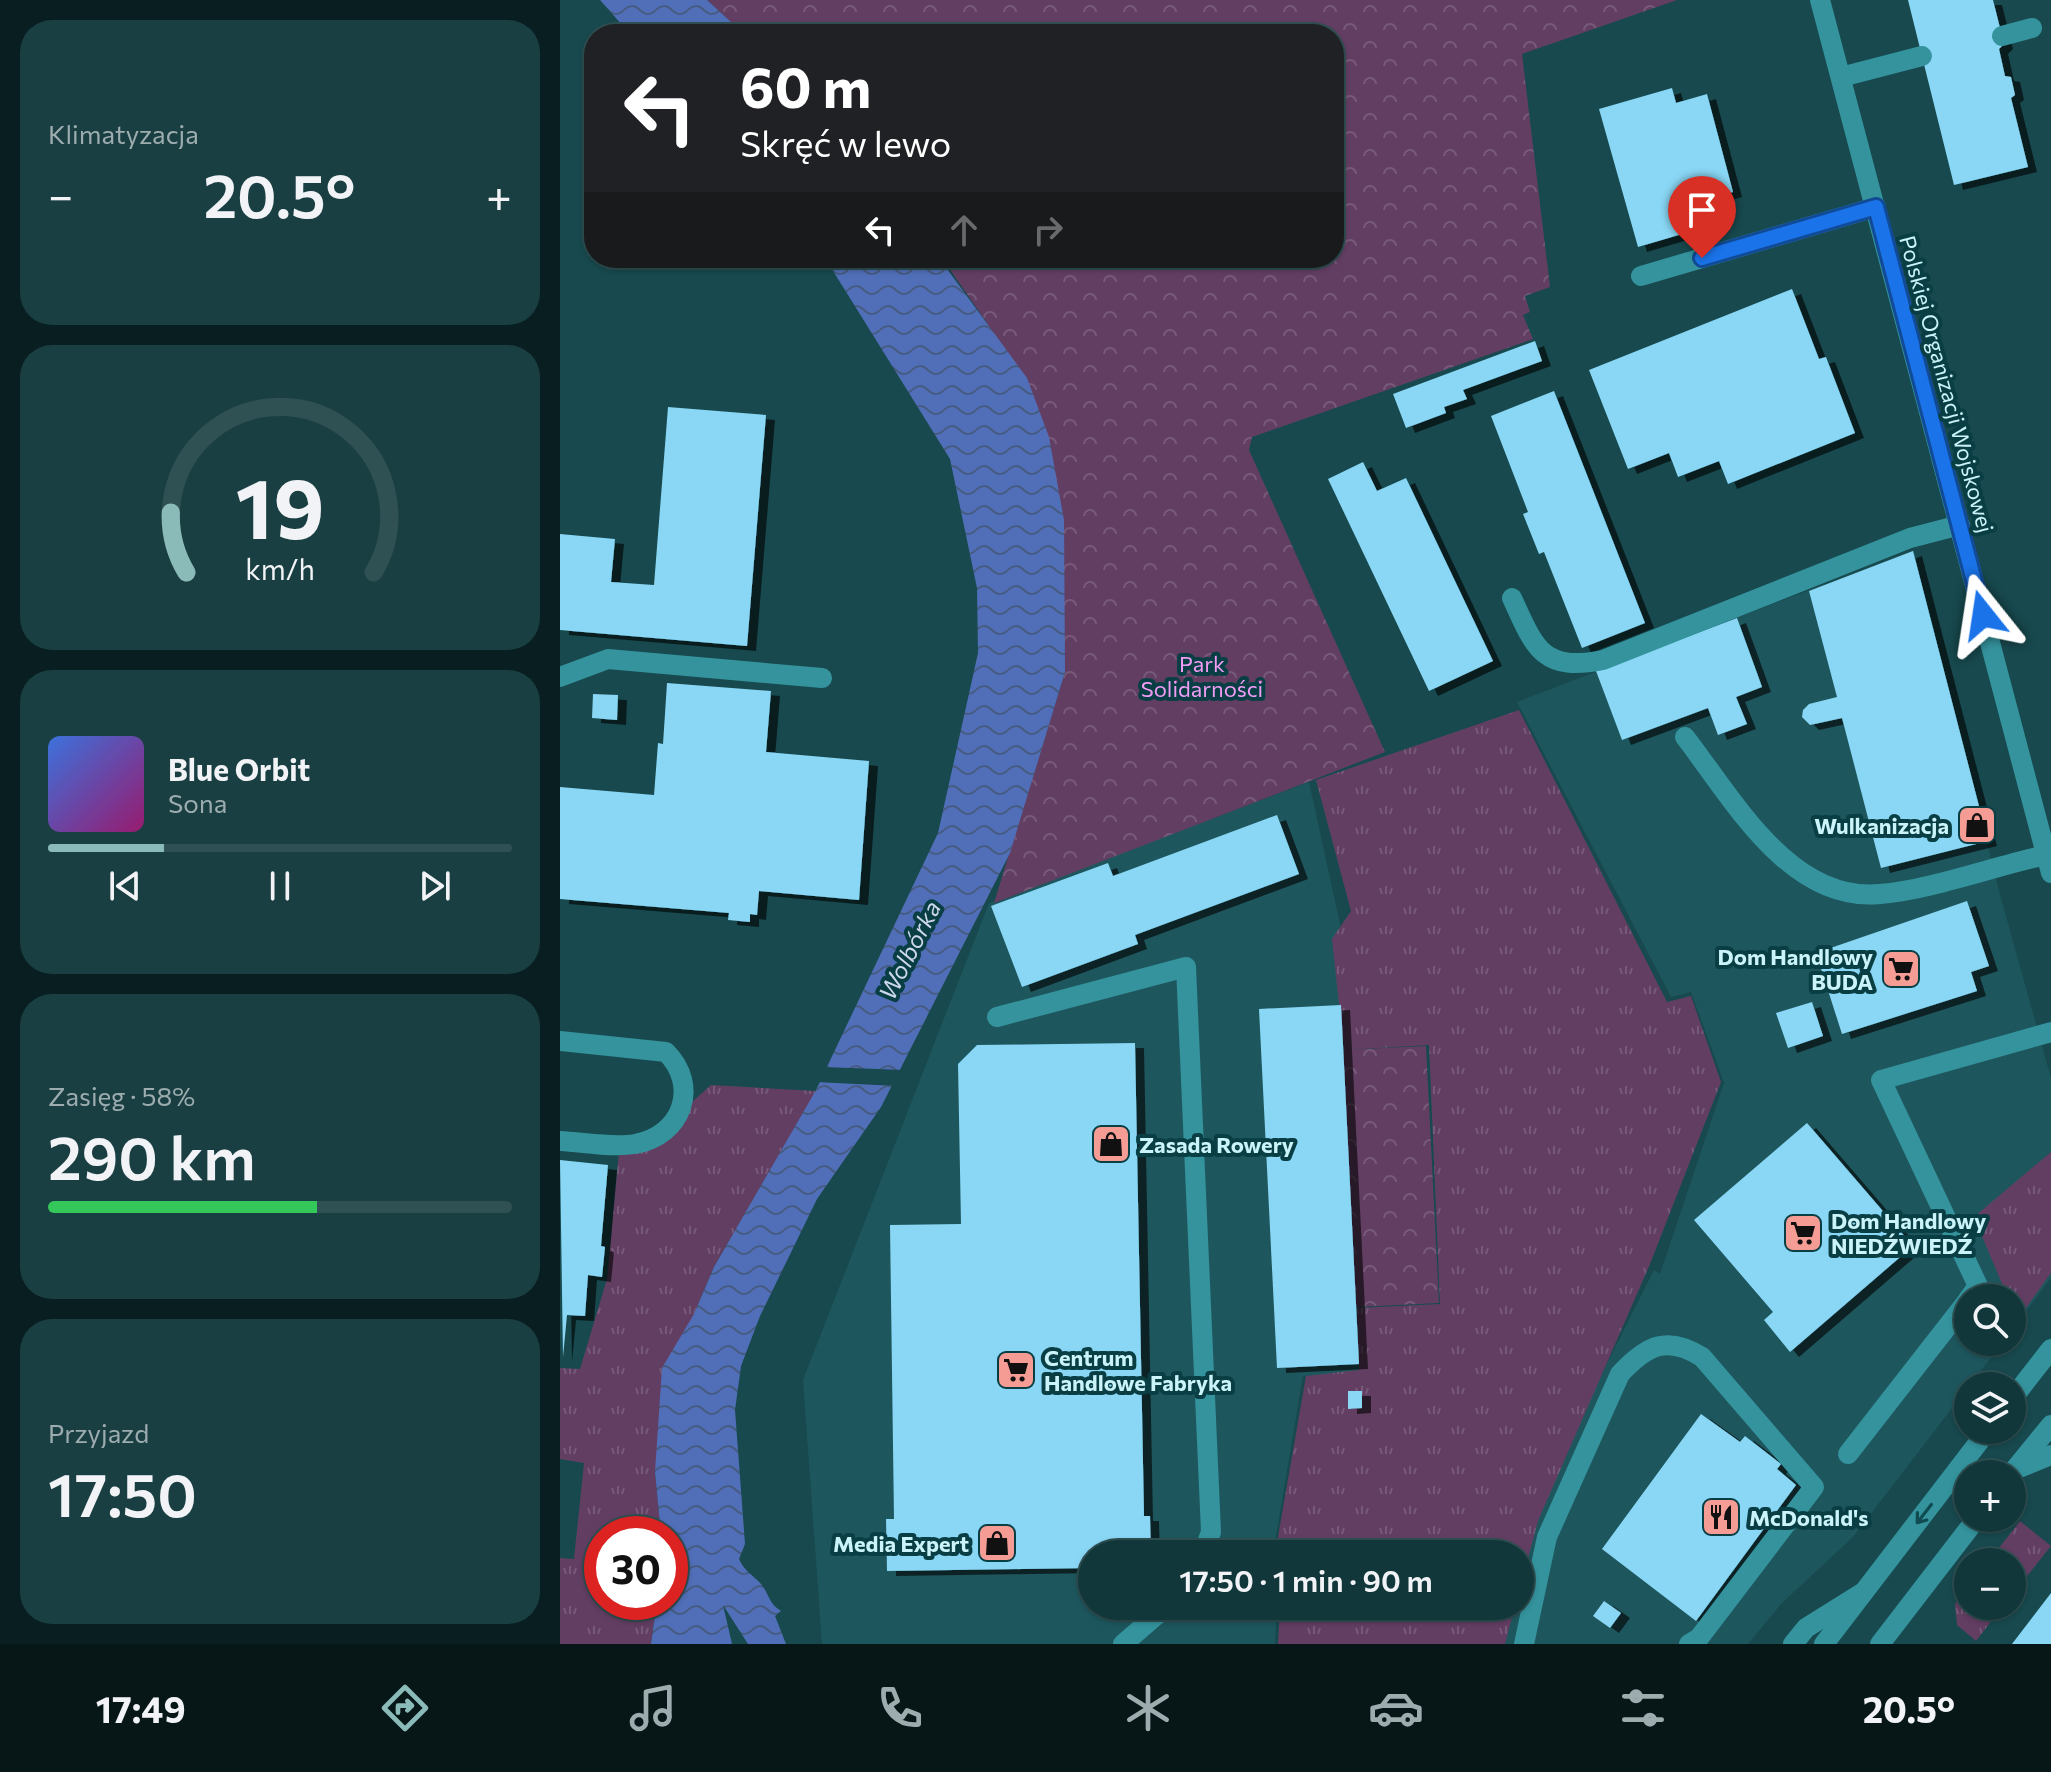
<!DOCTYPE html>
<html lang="pl">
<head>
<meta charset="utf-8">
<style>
	:root { --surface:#11373a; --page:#1a3f42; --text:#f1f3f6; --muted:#9cacaf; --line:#305154; --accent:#8bbbb9 }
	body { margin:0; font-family:Commissioner,sans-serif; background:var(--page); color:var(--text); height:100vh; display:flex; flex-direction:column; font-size:30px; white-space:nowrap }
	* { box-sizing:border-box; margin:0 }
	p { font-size:26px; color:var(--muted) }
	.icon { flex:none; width:44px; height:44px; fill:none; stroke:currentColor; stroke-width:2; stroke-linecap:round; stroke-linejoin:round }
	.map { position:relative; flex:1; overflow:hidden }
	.details { display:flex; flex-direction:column; gap:20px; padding:20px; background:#091e20; width:560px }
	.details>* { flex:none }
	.banner { position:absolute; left:24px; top:24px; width:760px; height:244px; border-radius:32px; box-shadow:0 2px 6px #0004,0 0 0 2px var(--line); background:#202124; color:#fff; overflow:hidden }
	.fabs { position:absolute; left:1394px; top:1284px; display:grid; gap:16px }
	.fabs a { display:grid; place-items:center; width:72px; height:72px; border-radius:50%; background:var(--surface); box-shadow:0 2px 6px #0004,0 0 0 2px var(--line); font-size:40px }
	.speed { position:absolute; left:24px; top:1516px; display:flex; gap:16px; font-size:40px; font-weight:700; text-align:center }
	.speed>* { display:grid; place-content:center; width:104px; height:104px; border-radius:50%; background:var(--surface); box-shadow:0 2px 6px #0004,0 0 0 2px var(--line); line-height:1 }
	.speed .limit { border:12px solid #d22; background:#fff; color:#111 }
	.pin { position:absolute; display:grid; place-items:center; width:68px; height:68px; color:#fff; margin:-82px -34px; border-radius:50% 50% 50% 0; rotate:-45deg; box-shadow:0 0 8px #0007 }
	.pin .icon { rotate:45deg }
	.me { position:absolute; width:88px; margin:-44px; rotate:345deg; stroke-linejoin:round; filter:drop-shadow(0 0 6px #0008) }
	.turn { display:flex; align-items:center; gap:28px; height:168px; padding:0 24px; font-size:36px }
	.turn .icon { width:104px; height:104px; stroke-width:2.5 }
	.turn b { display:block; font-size:56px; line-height:68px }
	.lanes { display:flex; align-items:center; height:76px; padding:0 24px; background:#0003; justify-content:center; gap:40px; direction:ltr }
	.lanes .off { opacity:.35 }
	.big { font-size:60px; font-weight:600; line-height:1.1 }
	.details .tile { flex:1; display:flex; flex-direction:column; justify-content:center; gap:12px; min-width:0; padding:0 28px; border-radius:32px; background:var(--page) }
	.details .dial { align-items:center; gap:0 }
	.dial svg { height:208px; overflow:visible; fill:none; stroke:var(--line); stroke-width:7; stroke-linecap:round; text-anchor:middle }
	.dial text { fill:var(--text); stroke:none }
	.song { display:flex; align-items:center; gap:24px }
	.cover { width:96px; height:96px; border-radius:12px; background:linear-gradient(135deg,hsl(220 70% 55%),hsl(320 70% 35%)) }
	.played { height:8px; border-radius:4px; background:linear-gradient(90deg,var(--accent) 25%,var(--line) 25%) }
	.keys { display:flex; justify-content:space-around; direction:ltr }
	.heat { display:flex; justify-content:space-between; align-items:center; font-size:44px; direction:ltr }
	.charge { height:12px; border-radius:6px; background:linear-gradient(90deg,#34c759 58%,var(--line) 0) }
	.trip { position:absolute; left:518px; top:1540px; width:456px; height:80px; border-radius:40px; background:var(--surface); box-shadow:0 2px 6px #0004,0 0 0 2px var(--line); font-weight:600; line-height:80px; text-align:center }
	.dock { display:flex; height:128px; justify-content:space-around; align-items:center; background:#071617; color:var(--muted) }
	.dock .icon { width:56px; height:56px }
	.dock .selected { color:var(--accent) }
	.dock b { font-size:36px; color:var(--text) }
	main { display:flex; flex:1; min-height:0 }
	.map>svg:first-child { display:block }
	.built { fill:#1e565d }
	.grass { fill:url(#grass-tufts) }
	.forest { fill:url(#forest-crowns) }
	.water { fill:url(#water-waves) }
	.pier { fill:#17494e }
	.building { fill:#89d7f5; filter:url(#shadow) }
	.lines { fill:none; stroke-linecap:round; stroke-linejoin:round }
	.service { stroke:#34939d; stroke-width:20 }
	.minor { stroke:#34939d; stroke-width:20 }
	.tertiary { stroke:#34939d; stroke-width:20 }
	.secondary { stroke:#34939d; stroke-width:20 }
	.oneway { stroke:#0f4b51 }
	.route-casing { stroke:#114b97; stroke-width:20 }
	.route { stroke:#1a73e8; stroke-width:14 }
	.labels { text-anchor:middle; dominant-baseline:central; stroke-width:8; stroke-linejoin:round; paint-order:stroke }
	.street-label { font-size:22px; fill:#caf4f9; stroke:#093e44 }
	.park-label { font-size:22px; fill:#f29df5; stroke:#093e44 }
	.poi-label { font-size:22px; font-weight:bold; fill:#caf4f9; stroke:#093e44; text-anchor:start }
	.water-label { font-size:24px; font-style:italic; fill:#cdd7eb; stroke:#093e44 }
</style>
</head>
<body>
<main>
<section class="details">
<div class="tile"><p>Klimatyzacja</p>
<div class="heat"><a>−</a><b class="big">20.5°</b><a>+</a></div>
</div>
<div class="tile dial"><svg viewBox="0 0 100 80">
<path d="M14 69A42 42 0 1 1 86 69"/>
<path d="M14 69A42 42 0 0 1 8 46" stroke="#8bbbb9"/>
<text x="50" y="56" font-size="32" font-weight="700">19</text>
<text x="50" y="72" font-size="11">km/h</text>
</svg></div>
<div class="tile">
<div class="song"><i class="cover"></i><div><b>Blue Orbit</b><p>Sona</p></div></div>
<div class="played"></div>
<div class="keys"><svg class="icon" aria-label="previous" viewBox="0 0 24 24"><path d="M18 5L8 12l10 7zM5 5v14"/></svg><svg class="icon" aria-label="pause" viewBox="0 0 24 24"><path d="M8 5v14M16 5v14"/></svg><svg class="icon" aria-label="next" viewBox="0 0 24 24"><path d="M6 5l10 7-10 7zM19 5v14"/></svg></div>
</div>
<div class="tile"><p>Zasięg · 58%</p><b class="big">290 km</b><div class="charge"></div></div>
<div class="tile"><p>Przyjazd</p><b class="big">17:50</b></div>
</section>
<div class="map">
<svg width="1491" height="1644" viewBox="0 0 1491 1644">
	<defs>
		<pattern id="grass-tufts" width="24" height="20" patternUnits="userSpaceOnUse" patternTransform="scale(2)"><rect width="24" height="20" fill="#623e63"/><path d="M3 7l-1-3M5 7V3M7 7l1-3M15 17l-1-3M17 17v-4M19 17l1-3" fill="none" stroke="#775a7a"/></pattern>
		<pattern id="forest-crowns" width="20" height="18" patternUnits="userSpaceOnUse" patternTransform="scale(2)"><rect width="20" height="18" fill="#623e63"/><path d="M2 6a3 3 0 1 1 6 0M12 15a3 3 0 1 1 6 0" fill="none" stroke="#775a7a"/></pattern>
		<pattern id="water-waves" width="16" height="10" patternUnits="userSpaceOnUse" patternTransform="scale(2)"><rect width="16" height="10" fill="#506fb8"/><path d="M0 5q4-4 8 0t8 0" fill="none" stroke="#465c82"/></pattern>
		<filter id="shadow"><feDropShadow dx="9" dy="5" stdDeviation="0" flood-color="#0009"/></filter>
	</defs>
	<rect width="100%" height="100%" fill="#17494e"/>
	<g class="built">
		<path d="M 1354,550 L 1439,891 L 1491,1078 L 1491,1278 L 1452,1330 L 1452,1298 L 1408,1298 L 1408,1342 L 1443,1342 L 1293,1537 L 1221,1604 L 1188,1644 L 937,1644 L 946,1606 L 960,1606 L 960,1554 L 965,1526 L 1094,1270 L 1100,1274 L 1164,1083 L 1131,992 L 1111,997 L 957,702 Z"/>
		<path d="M 749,782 L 793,983 L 810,1375 L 743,1376 L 713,1554 L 532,1554 L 532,1606 L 717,1606 L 715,1644 L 262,1644 L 243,1380 L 429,903 Z"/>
	</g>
	<g class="grass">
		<path d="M 959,710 L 1107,1002 L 1131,996 L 1161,1082 L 1090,1264 L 978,1521 L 960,1588 L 960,1554 L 715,1554 L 746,1376 L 799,1370 L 797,1308 L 880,1304 L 869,1045 L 784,1050 L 772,939 L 791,911 L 756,780 Z"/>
		<path d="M 151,1085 L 256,1091 L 154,1267 L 134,1314 L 95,1472 L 101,1534 L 42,1534 L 42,1602 L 97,1602 L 91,1644 L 0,1644 L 0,1558 L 14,1559 L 24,1463 L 0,1459 L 0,1368 L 20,1369 L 47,1279 L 59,1152 L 117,1131 L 132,1102 Z"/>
		<path d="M 1491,1152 L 1491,1273 L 1458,1319 L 1452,1298 L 1448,1298 L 1414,1217 Z"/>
		<path d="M 1460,1521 L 1491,1546 L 1452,1595 L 1452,1562 L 1428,1562 Z"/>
		<path d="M 1408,1587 L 1408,1606 L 1443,1606 L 1416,1641 L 1397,1625 L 1395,1604 Z"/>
		<path d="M 720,1606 L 955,1606 L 945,1644 L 718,1644 Z"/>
	</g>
	<g class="forest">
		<path d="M 147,0 L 1117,0 L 962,54 L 990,287 L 965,296 L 970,312 L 963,315 L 973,339 L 692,437 L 689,450 L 825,752 L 434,903 L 505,672 L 427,323 L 382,258 L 774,258 L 774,34 L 184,34 Z"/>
		<path d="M 866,1046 L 879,1303 L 796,1307 L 783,1050 Z"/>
	</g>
	<g class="water">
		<path d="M 40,0 L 147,0 L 184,34 L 70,34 Z"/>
		<path d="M 265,258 L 379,258 L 467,378 L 489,437 L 504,520 L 505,672 L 450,853 L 321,1107 L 257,1199 L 200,1316 L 181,1366 L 175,1410 L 185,1544 L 179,1559 C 185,1572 192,1574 201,1584 C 209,1594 209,1604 221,1611 L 215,1616 L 226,1644 L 188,1644 L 163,1605 L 172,1644 L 91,1644 L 97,1602 L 110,1602 L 110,1534 L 101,1534 L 95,1472 L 102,1368 L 134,1314 L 154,1267 L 256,1090 L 378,833 L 418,653 L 417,588 L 390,459 Z"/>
	</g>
	<path class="pier" d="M 263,1067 L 344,1070 L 337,1086 L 256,1082 Z"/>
	<g class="building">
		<path d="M 1348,0 L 1433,0 L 1444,44 L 1439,49 L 1445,76 L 1451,77 L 1455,95 L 1451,98 L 1468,167 L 1394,185 Z"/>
		<path d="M 1112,88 L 1116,103 L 1147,94 L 1173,192 L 1131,204 L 1139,229 L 1078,247 L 1039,109 Z"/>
		<path d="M 1232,289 L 1259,359 L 1266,357 L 1295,433 L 1168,484 L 1159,461 L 1118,477 L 1109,453 L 1068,469 L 1029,370 Z"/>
		<path d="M 975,341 L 982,361 L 903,390 L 907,399 L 884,407 L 886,413 L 846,428 L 833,394 Z"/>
		<path d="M 994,391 L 1085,623 L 1022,648 L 984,552 L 979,554 L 963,514 L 968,512 L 931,416 Z"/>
		<path d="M 108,407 L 206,415 L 187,646 L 0,630 L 0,534 L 55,539 L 51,582 L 94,585 Z"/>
		<path d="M 803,462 L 817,491 L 846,478 L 933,661 L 869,691 L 768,479 Z"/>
		<path d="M 1353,551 L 1428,841 L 1321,868 L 1282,718 L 1250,725 L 1242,717 L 1243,710 L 1249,704 L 1277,697 L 1249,591 Z"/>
		<path d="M 1177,618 L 1202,687 L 1176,697 L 1187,724 L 1158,735 L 1148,708 L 1062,740 L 1036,671 Z"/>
		<path d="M 107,683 L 211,691 L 206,752 L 309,761 L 299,900 L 199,891 L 197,915 L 190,914 L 190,922 L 168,920 L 169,913 L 0,899 L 0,787 L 94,795 L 98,743 L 103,744 Z"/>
		<path d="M 33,694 L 58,695 L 57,720 L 32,718 Z"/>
		<path d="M 717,815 L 739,874 L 575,935 L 578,944 L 462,987 L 431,906 L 548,863 L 553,876 Z"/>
		<path d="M 1407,901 L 1429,966 L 1411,972 L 1417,991 L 1282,1034 L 1256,953 Z"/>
		<path d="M 1252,1002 L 1263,1036 L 1228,1048 L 1216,1013 Z"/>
		<path d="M 781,1005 L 799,1364 L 717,1368 L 699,1009 Z"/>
		<path d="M 575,1043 L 584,1516 L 590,1516 L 591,1554 L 532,1554 L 532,1568 L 327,1571 L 326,1519 L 334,1519 L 330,1225 L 401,1224 L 398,1064 L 417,1045 Z"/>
		<path d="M 1247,1123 L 1353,1246 L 1230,1352 L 1204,1320 L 1213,1312 L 1134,1220 Z"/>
		<path d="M 0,1160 L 48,1165 L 41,1246 L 45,1247 L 42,1277 L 28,1275 L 25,1316 L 7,1315 L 3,1357 Z"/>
		<path d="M 788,1391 L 802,1391 L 802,1408 L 788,1409 Z"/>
		<path d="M 1141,1414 L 1180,1442 L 1185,1436 L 1221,1464 L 1217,1469 L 1236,1485 L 1136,1621 L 1042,1549 Z"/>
		<path d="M 1491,1593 L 1491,1644 L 1452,1644 Z"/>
		<path d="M 1044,1601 L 1061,1613 L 1050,1628 L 1033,1616 Z"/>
	</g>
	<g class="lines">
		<g class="service">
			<path d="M 1442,36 L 1472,28"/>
			<path d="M 1281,77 L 1362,56"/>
			<path d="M 1081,276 L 1316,207"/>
			<path d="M 952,598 C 975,649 983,672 1043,660 L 1350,538 L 1400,525"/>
			<path d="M 0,677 L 48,659 L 262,678"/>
			<path d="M 1125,737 C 1173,799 1230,903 1320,894 C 1370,890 1435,866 1486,855"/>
			<path d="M 437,1017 L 626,967 L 651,1532 L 643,1554"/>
			<path d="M 0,1041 L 106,1052 C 140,1086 122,1136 75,1144 C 52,1148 23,1142 0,1141"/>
			<path d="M 1409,1298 L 1418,1286 L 1321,1080 L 1491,1032"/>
			<path d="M 1288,1454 L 1408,1300"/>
			<path d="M 563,1644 L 607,1606"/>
			<path d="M 964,1644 L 987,1537 L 1060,1374 C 1087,1345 1107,1335 1142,1357 L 1254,1487 L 1139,1638 L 1129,1644"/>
			<path d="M 1233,1644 L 1246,1628 L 1302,1593"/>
		</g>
		<path class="minor" d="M 1260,0 L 1491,873"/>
		<path class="tertiary" d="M 1454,1470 L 1491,1455"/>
		<g class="secondary">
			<path d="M 1452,1399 L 1491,1349"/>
			<path d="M 1451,1474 L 1491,1425"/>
			<path d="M 1264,1644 L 1428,1430"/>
			<path d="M 1320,1644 L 1417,1518"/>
		</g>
	</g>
	<defs><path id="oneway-shaft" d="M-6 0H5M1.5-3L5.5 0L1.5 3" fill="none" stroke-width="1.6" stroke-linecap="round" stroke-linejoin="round" transform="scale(2)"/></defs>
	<use class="oneway" href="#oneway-shaft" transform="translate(1364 1514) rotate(128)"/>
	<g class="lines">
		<defs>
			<path id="route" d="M 1142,258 L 1316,207 L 1423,615"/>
		</defs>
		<use href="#route" class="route-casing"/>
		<use href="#route" class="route"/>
	</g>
	<defs>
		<symbol id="shop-square" viewBox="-11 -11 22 22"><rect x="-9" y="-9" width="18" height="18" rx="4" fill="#f59c94" stroke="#093e44"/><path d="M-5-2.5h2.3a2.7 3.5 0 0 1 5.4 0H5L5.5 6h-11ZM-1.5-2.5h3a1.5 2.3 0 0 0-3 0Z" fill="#111"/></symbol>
		<symbol id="supermarket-square" viewBox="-11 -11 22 22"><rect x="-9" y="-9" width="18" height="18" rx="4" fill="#f59c94" stroke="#093e44"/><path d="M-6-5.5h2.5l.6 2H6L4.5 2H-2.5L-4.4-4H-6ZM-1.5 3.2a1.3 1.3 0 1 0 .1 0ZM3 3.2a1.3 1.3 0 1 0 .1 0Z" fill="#111"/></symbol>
		<symbol id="restaurant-square" viewBox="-11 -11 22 22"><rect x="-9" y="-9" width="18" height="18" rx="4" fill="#f59c94" stroke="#093e44"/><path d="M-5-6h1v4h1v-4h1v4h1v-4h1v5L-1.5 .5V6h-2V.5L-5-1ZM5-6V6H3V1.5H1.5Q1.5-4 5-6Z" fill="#111"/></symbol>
	</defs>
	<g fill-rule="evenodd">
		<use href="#shop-square" x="1395" y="803" width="44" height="44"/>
		<use href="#supermarket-square" x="1319" y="947" width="44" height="44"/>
		<use href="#shop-square" x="529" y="1122" width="44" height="44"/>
		<use href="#supermarket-square" x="1221" y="1211" width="44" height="44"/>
		<use href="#supermarket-square" x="434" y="1348" width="44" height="44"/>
		<use href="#restaurant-square" x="1139" y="1495" width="44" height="44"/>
		<use href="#shop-square" x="415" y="1521" width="44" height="44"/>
	</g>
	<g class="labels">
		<g class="street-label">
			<text transform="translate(1387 384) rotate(75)">Polskiej Organizacji Wojskowej</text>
		</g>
		<g class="park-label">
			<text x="642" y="663">Park<tspan x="642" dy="25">Solidarności</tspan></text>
		</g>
		<g class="poi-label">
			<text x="1389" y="825" text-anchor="end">Wulkanizacja</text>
			<text x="1313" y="956" text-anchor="end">Dom Handlowy<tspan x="1313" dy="25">BUDA</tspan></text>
			<text x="579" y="1144">Zasada Rowery</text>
			<text x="1271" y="1220">Dom Handlowy<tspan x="1271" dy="25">NIEDŹWIEDŹ</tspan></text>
			<text x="484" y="1357">Centrum<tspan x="484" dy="25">Handlowe Fabryka</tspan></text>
			<text x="1189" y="1517">McDonald's</text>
			<text x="409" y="1543" text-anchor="end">Media Expert</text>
		</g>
		<g class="water-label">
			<text transform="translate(349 950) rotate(-63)">Wolbórka</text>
		</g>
	</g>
</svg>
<div class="fabs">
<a><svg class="icon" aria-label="search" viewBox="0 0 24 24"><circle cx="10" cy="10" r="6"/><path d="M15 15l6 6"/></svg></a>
<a><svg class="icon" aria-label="layers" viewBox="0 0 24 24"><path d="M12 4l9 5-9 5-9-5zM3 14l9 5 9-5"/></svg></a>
<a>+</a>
<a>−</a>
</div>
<div class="speed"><div class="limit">30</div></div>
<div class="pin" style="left:1142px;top:258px;background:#d93025"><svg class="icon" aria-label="arrive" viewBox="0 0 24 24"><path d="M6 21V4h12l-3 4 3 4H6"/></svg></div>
<svg class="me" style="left:1423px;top:615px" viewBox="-20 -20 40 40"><path d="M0-17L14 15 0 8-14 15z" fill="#1a73e8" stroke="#fff" stroke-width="4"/></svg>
<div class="trip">17:50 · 1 min · 90 m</div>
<div class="banner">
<div class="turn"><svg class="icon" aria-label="left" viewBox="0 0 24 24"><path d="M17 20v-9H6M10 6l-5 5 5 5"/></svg><div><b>60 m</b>Skręć w lewo</div></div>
<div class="lanes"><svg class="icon" aria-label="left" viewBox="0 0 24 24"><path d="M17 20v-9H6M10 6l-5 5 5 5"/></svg><svg class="icon off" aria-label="ahead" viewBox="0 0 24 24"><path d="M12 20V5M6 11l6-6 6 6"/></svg><svg class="icon off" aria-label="right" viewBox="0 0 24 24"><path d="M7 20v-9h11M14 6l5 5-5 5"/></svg></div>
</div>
</div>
</main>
<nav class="dock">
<b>17:49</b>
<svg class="icon selected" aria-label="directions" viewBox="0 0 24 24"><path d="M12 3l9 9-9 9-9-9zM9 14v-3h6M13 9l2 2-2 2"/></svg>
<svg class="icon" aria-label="music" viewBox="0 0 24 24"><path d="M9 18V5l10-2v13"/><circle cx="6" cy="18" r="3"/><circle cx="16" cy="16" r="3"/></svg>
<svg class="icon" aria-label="phone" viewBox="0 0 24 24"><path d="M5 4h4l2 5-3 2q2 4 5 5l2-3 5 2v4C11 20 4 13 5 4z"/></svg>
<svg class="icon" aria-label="climate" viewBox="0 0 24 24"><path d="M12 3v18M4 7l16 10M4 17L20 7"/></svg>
<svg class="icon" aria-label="car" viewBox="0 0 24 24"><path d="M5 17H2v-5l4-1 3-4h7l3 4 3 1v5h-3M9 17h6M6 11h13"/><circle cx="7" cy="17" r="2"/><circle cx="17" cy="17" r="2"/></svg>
<svg class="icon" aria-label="filters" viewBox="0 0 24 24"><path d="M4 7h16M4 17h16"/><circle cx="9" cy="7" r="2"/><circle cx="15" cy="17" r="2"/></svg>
<b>20.5°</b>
</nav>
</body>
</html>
